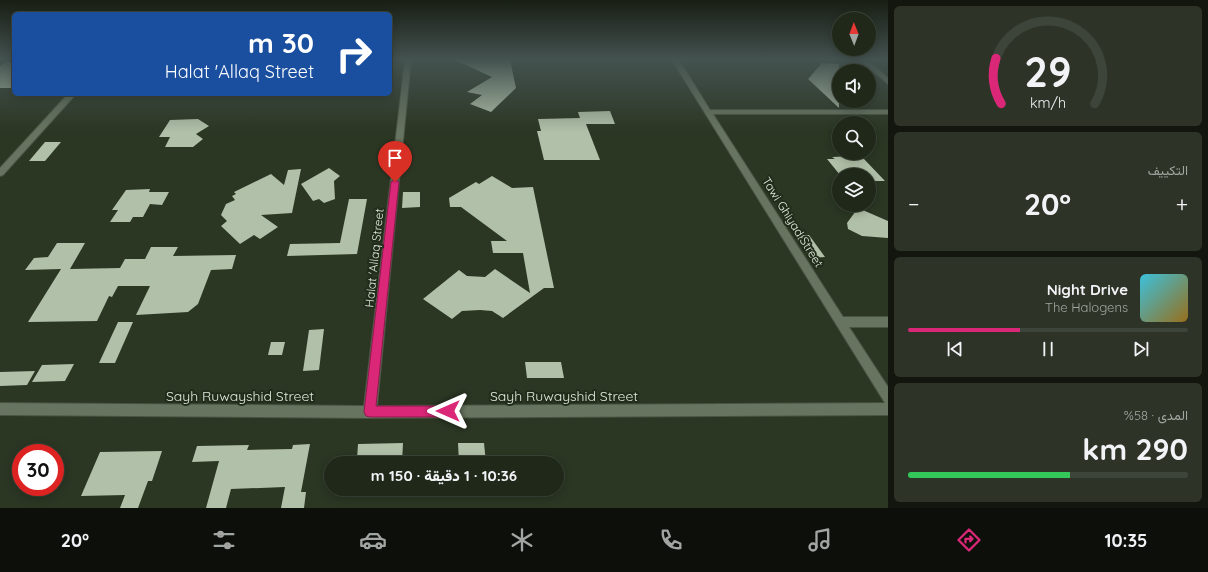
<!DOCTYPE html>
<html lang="ar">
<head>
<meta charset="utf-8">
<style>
	:root { --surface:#20281a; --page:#2d3427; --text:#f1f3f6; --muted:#a2a6a2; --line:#3d4439; --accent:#db2777 }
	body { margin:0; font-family:Quicksand,Vazirmatn,sans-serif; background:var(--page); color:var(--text); direction:rtl; height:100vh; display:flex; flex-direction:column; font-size:15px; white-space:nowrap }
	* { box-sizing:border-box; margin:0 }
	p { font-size:13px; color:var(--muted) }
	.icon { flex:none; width:22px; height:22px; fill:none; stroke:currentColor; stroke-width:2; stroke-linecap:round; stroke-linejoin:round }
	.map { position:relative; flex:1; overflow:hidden; direction:ltr }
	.details { display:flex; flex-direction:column; gap:6px; padding:6px; background:#12160e; width:320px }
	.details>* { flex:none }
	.banner { position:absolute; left:12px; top:12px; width:380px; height:84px; border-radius:6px; box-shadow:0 2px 10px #0003,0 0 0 1px var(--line); direction:rtl; background:#1a4fa0; color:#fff; overflow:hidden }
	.needle { width:26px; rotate:359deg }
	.controls { position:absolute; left:832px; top:12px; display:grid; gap:8px }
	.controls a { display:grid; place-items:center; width:44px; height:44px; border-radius:50%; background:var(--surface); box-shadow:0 2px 10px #0003,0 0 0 1px var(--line); font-size:20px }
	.speed { position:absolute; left:12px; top:444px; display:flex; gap:8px; font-size:20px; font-weight:700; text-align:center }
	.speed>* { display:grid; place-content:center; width:52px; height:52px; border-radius:50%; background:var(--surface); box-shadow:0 2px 10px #0003,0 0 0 1px var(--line); line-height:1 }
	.speed .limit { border:6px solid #d22; background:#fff; color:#111 }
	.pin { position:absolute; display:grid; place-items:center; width:34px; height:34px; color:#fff; margin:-41px -17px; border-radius:50% 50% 50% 0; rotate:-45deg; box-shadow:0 0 4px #0007 }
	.pin .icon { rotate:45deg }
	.me { position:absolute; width:44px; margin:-22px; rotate:270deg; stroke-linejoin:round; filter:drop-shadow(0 0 3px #0008) }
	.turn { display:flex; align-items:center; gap:14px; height:84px; padding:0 12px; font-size:18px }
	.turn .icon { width:52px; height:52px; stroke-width:2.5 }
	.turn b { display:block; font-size:28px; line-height:34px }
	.big { font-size:30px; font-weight:800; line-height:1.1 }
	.details .tile { flex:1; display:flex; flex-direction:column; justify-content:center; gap:6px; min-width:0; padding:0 14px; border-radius:6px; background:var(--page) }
	.details .dial { align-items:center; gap:0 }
	.dial svg { height:104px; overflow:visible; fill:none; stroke:var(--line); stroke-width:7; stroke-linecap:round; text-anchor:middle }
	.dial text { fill:var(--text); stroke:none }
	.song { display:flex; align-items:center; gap:12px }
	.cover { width:48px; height:48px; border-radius:6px; background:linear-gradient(135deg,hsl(190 70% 55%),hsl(40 70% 35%)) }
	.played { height:4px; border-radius:2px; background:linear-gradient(90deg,var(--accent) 40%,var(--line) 40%) }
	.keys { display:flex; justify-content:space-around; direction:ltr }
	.heat { display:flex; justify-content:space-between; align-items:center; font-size:22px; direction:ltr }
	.charge { height:6px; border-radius:3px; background:linear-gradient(90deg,#34c759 58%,var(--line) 0) }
	.trip { position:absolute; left:324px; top:456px; width:240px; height:40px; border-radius:20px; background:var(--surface); box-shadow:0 2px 10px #0003,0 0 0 1px var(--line); font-weight:800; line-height:40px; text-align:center; direction:rtl }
	.menu { display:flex; height:64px; justify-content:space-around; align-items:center; background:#0d100a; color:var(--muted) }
	.menu .icon { width:28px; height:28px }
	.menu .selected { color:var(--accent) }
	.menu b { font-size:18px; color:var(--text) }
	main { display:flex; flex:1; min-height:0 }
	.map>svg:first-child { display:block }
	.building { fill:#b1c0a8 }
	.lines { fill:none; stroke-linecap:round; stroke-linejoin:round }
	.minor-casing { stroke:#495342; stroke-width:2 }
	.minor { fill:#67745f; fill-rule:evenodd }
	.route { fill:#db2777; stroke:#8e194d }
	.labels { text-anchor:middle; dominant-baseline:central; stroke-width:4; stroke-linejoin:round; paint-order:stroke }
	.street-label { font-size:12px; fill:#e1e9dd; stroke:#212c1a }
	.near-street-label { font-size:14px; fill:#e1e9dd; stroke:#212c1a }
</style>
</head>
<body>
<main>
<section class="details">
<div class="tile dial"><svg viewBox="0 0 100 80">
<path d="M14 69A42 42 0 1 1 86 69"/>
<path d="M14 69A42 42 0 0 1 10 34" stroke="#db2777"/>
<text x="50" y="56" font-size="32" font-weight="700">29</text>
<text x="50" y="72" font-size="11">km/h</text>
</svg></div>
<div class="tile"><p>التكييف</p>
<div class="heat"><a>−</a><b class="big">20°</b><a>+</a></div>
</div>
<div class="tile">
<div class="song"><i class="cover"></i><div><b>Night Drive</b><p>The Halogens</p></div></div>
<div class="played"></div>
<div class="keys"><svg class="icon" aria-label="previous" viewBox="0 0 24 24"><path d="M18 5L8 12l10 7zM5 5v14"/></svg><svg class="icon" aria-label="pause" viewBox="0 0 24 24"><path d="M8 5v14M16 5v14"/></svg><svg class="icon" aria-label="next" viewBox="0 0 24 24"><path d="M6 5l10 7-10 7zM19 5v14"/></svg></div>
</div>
<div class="tile"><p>المدى · 58%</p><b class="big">290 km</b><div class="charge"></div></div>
</section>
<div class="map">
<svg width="888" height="508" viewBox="0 0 888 508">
	<rect width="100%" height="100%" fill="#2b3623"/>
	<g class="building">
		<path d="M 455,60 L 510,60 L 516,88 L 491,112 L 470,104 L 482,95 L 467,92 L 492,77 Z"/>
		<path d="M 5,62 L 14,62 L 14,88 L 0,88 L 0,66 Z"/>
		<path d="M 822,63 L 839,64 L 839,108 L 808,79 Z"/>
		<path d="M 610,111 L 615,124 L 586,124 L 600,160 L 544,160 L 537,131 L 541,131 L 538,119 L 580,118 L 578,112 Z"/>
		<path d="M 198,119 L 209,126 L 196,134 L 203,139 L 193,147 L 165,147 L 170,137 L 159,137 L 170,120 Z"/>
		<path d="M 45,142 L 61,142 L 45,161 L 29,161 Z"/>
		<path d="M 855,156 L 857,159 L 864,159 L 885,181 L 869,181 L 869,175 L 840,175 L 827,159 L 835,159 L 832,157 Z"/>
		<path d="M 329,168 L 340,176 L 334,181 L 335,199 L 324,203 L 319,199 L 313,201 L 301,184 Z"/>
		<path d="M 301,169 L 292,213 L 261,215 L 278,227 L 260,239 L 254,235 L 240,244 L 221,226 L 227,221 L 221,215 L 226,204 L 235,200 L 232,196 L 236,194 L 234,192 L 271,174 L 284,185 L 288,170 Z"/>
		<path d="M 492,176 L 512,188 L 533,187 L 554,288 L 544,288 L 503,318 L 492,311 L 480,310 L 462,311 L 452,319 L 423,299 L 459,270 L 467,276 L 485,277 L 495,269 L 530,293 L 523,253 L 493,253 L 491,241 L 507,241 L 461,207 L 450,207 L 449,198 L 476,182 L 479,184 Z"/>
		<path d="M 150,189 L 149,192 L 169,192 L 162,205 L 150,204 L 143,217 L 133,217 L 130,222 L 110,222 L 118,210 L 112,210 L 126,190 Z"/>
		<path d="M 403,192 L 420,192 L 420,207 L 402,208 Z"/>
		<path d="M 349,199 L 367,199 L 357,254 L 287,256 L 290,244 L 340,243 Z"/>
		<path d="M 858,208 L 888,221 L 888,238 L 862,236 L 848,229 L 847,223 Z"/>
		<path d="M 795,235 L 809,235 L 825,257 L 810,258 Z"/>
		<path d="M 57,243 L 85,243 L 70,269 L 120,268 L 125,259 L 145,259 L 151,247 L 178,247 L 173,256 L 236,255 L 232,269 L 211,270 L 198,304 L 188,312 L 136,315 L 150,286 L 118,286 L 112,297 L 109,296 L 97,321 L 28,322 L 61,269 L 25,270 L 34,258 L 48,257 Z"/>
		<path d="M 118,322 L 133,322 L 115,363 L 99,363 Z"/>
		<path d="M 324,329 L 319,370 L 303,371 L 309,330 Z"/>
		<path d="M 271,342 L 285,342 L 282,355 L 268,355 Z"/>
		<path d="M 525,362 L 561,362 L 564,378 L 527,378 Z"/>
		<path d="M 74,364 L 65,381 L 32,382 L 42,365 Z"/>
		<path d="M 35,371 L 27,385 L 0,386 L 0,372 Z"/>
		<path d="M 403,443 L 402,463 L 390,463 L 391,458 L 357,459 L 358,444 Z"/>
		<path d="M 458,443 L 484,443 L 486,463 L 459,463 Z"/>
		<path d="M 310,444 L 301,492 L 306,492 L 304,508 L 281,508 L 285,487 L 231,489 L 226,508 L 206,508 L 219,461 L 192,462 L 197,446 L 249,445 L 247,450 L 292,449 L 293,445 Z"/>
		<path d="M 162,451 L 152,481 L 148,481 L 138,508 L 120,508 L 125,495 L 81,496 L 100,452 Z"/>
	</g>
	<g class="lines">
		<defs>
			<g id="minor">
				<path d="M 405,60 L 411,60 L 377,406 L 885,403 L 672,60 L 679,60 L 710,110 L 888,110 L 888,114 L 713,114 L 843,317 L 888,317 L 888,327 L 849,327 L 888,387 L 888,415 L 370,418 L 0,415 L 0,403 L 364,406 Z"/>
				<path d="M 860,60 L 867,60 L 888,78 L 888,84 Z"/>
				<path d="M 68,94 L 76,94 L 3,175 L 0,176 L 0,168 Z"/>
			</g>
		</defs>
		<use href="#minor" class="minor-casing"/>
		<use href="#minor" class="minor"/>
	</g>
	<linearGradient id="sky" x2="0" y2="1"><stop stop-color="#181e13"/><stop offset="0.45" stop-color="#445250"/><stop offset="1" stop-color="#445250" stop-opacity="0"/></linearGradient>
	<rect width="888" height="132" fill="url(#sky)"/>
	<path class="route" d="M 395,179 L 399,182 L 376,406 L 448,406 L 453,407 L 454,411 L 453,415 L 448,417 L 370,417 L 366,416 L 364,412 L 391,182 Z"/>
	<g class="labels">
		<g class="street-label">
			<text transform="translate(793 222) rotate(58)">Tawi Ghiyad Street</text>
			<text transform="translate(374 258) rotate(-84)">Halat 'Allaq Street</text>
		</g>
		<g class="near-street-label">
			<text x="240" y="396">Sayh Ruwayshid Street</text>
			<text x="564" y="396">Sayh Ruwayshid Street</text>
		</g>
	</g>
</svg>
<div class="controls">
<a><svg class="needle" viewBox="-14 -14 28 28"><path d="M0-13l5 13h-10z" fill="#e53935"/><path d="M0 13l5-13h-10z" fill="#a2a6a2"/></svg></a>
<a><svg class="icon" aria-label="sound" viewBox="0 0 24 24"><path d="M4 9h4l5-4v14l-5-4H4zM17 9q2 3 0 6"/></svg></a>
<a><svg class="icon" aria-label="search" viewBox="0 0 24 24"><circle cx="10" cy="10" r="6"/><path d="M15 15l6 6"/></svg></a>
<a><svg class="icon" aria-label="layers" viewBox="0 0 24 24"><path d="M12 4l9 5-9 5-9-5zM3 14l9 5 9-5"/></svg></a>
</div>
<div class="speed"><div class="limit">30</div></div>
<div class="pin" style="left:395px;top:182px;background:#d93025"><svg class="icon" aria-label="arrive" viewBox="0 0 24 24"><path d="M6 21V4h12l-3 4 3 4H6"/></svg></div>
<svg class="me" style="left:448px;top:411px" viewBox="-20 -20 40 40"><path d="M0-17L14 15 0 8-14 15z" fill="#db2777" stroke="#fff" stroke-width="4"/></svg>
<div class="trip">10:36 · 1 دقيقة · 150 m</div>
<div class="banner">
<div class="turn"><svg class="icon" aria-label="right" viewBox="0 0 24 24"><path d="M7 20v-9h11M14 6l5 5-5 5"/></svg><div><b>30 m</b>Halat 'Allaq Street</div></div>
</div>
</div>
</main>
<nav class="menu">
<b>10:35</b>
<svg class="icon selected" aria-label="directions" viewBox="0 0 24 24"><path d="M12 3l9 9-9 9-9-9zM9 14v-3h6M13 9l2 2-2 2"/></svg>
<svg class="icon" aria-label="music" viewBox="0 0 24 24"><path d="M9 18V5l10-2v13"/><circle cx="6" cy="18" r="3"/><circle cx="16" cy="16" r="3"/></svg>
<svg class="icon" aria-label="phone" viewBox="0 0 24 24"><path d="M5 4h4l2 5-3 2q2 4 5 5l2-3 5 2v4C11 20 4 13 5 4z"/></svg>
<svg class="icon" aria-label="climate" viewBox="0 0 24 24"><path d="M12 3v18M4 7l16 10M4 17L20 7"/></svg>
<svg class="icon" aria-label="car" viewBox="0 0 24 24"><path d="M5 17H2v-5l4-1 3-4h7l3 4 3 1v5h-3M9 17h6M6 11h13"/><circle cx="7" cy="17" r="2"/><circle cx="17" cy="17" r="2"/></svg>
<svg class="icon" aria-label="filters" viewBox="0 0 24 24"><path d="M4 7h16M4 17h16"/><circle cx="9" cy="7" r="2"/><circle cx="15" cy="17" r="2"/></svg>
<b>20°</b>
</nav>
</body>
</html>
